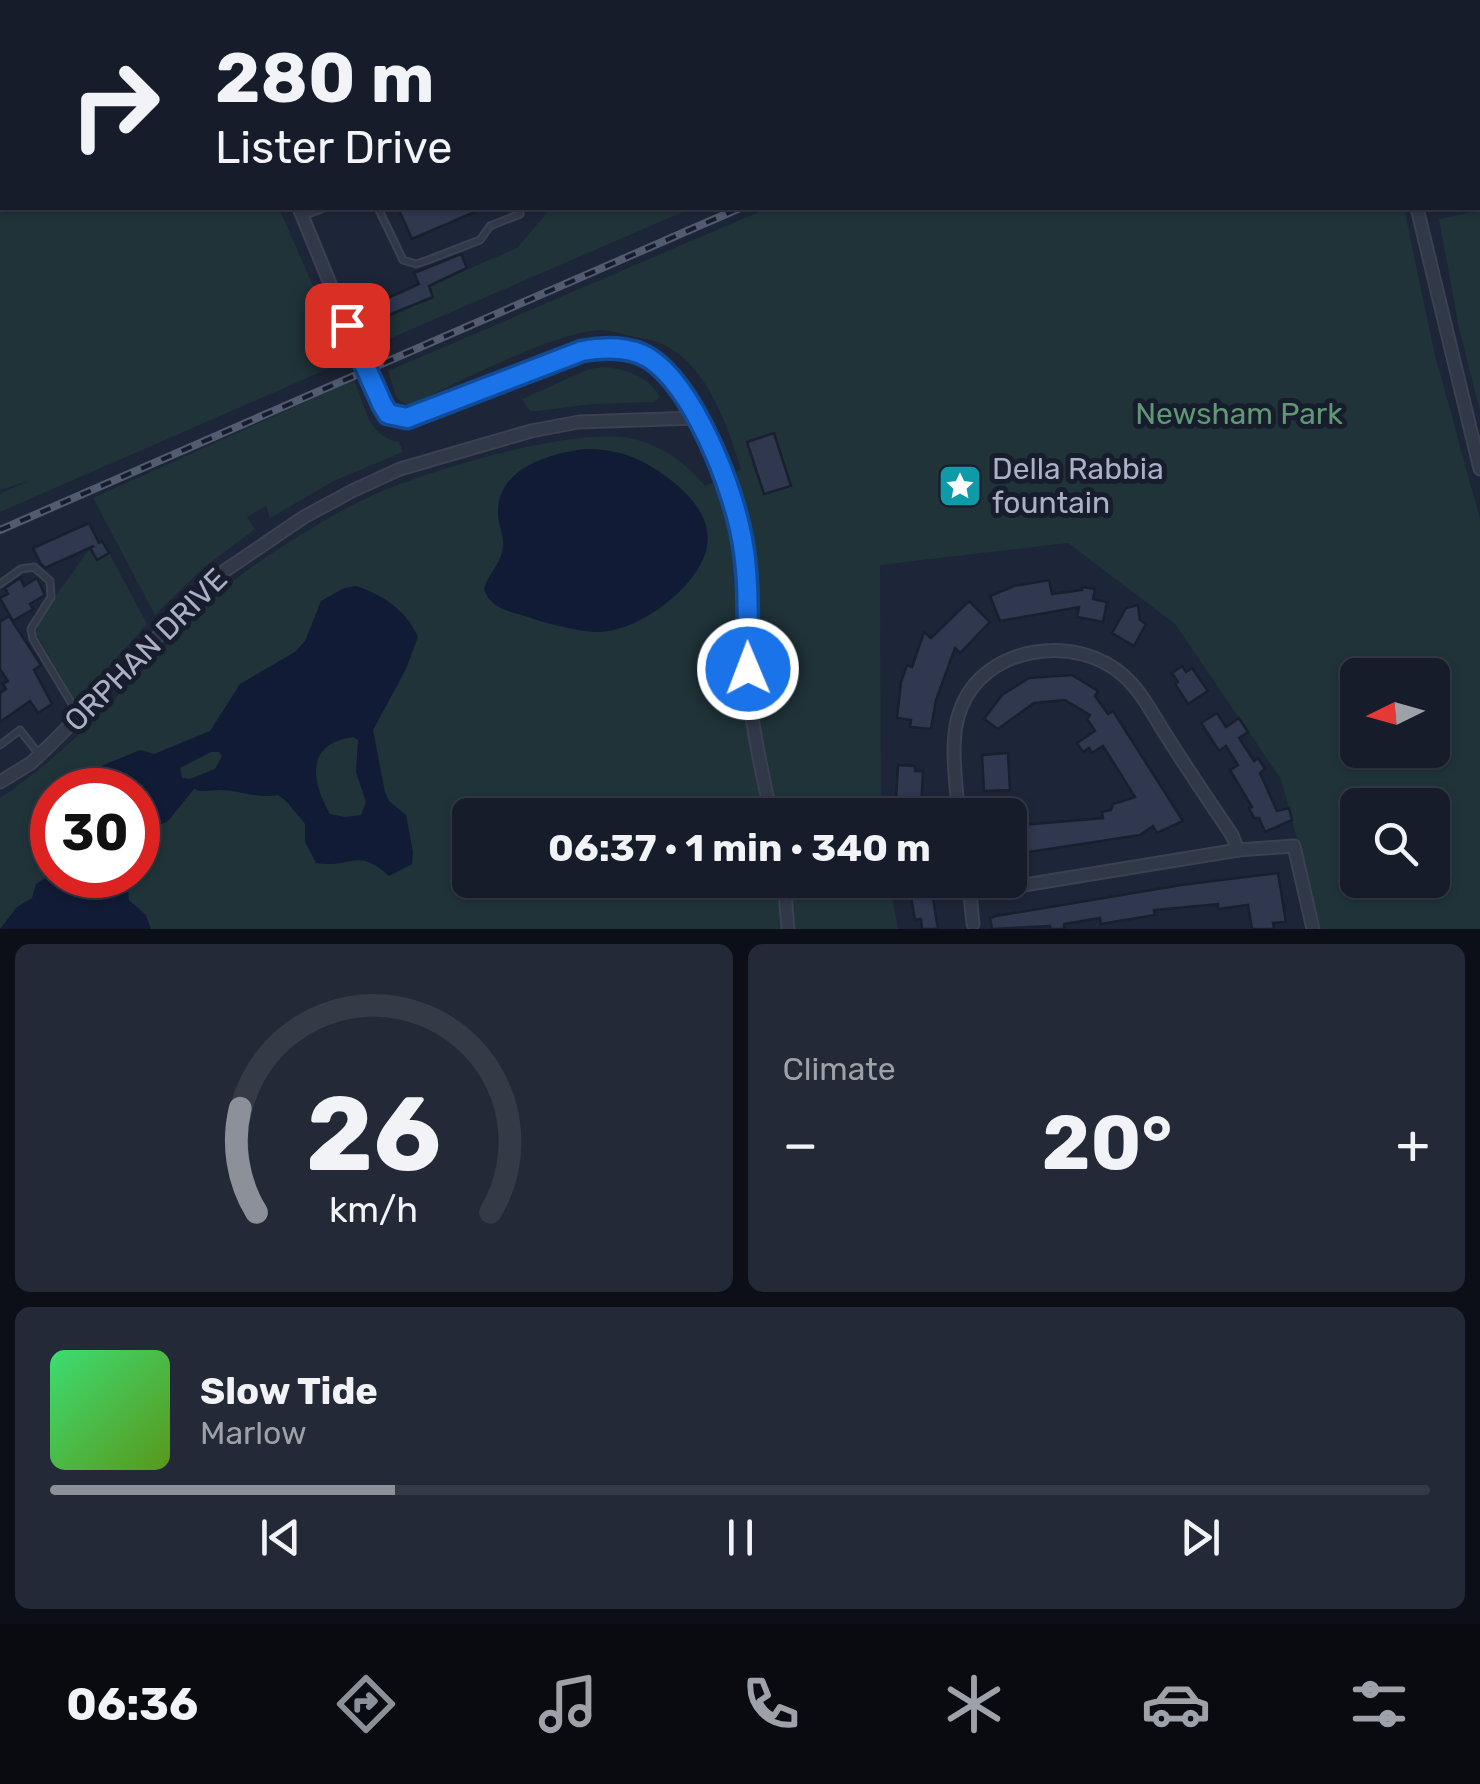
<!DOCTYPE html>
<html lang="en">
<head>
<meta charset="utf-8">
<style>
	:root { --surface:#161c2a; --page:#232936; --text:#f1f3f6; --muted:#9ea1a8; --line:#353a47; --accent:#8c9099 }
	body { margin:0; font-family:Rubik,sans-serif; background:var(--page); color:var(--text); height:100vh; display:flex; flex-direction:column; font-size:38px; white-space:nowrap }
	* { box-sizing:border-box; margin:0 }
	p { font-size:32px; color:var(--muted) }
	.icon { flex:none; width:55px; height:55px; fill:none; stroke:currentColor; stroke-width:2; stroke-linecap:round; stroke-linejoin:round }
	.map { position:relative; height:929px; overflow:hidden }
	.details { display:flex; flex-direction:column; gap:15px; padding:15px; background:#0c0f17; flex:1 }
	.details>* { flex:none }
	.top-card { position:absolute; left:0px; top:0px; width:1480px; height:210px; box-shadow:0 2px 8px #0004,0 0 0 2px var(--line); background:#161c2a; color:var(--text); overflow:hidden }
	.needle { width:65px; rotate:265deg }
	.buttons { position:absolute; left:1340px; top:658px; display:grid; gap:20px }
	.buttons a { display:grid; place-items:center; width:110px; height:110px; border-radius:15px; background:var(--surface); box-shadow:0 2px 8px #0004,0 0 0 2px var(--line); font-size:50px }
	.speed { position:absolute; left:30px; top:768px; display:flex; gap:20px; font-size:50px; font-weight:700; text-align:center }
	.speed>* { display:grid; place-content:center; width:130px; height:130px; border-radius:50%; background:var(--surface); box-shadow:0 2px 8px #0004,0 0 0 2px var(--line); line-height:1 }
	.speed .limit { border:15px solid #d22; background:#fff; color:#111 }
	.pin { position:absolute; display:grid; place-items:center; width:85px; height:85px; color:#fff; margin:-42px; border-radius:20px; box-shadow:0 5px 15px #0006 }
	.me { position:absolute; width:110px; margin:-55px; rotate:359deg; stroke-linejoin:round; filter:drop-shadow(0 0 8px #0008) }
	.turn { display:flex; align-items:center; gap:35px; height:210px; padding:0 50px; font-size:45px }
	.turn .icon { width:130px; height:130px; stroke-width:2.5 }
	.turn b { display:block; font-size:70px; line-height:85px }
	.big { font-size:75px; font-weight:700; line-height:1.1 }
	.details .widget { flex:1; display:flex; flex-direction:column; justify-content:center; gap:15px; min-width:0; padding:0 35px; border-radius:15px; background:var(--page) }
	.details .dial { align-items:center; gap:0 }
	.dial svg { height:260px; overflow:visible; fill:none; stroke:var(--line); stroke-width:7; stroke-linecap:round; text-anchor:middle }
	.dial text { fill:var(--text); stroke:none }
	.song { display:flex; align-items:center; gap:30px }
	.cover { width:120px; height:120px; border-radius:15px; background:linear-gradient(135deg,hsl(140 70% 55%),hsl(90 70% 35%)) }
	.played { height:10px; border-radius:5px; background:linear-gradient(90deg,var(--accent) 25%,var(--line) 25%) }
	.keys { display:flex; justify-content:space-around; direction:ltr }
	.heat { display:flex; justify-content:space-between; align-items:center; font-size:55px; direction:ltr }
	.details .tiles { flex:1; display:grid; gap:15px; grid-template-columns:1fr 1fr }
	.widget:last-child { grid-column:span 2 }
	.trip { position:absolute; left:452px; top:798px; width:575px; height:100px; border-radius:15px; background:var(--surface); box-shadow:0 2px 8px #0004,0 0 0 2px var(--line); font-weight:700; line-height:100px; text-align:center }
	.menu { display:flex; height:160px; justify-content:space-around; align-items:center; background:#090b11; color:var(--muted) }
	.menu .icon { width:70px; height:70px }
	.menu .current { color:var(--accent) }
	.menu b { font-size:45px; color:var(--text) }
	.map>svg:first-child { display:block }
	.green { fill:#1f3339; fill-rule:evenodd }
	.water { fill:#111b35; fill-rule:evenodd }
	.building { fill:#2f384f; stroke:#181f2e; stroke-width:2.5 }
	.lines { fill:none; stroke-linecap:round; stroke-linejoin:round }
	.lane-casing { stroke:#3a4151; stroke-width:9 }
	.street-casing { stroke:#3a4151; stroke-width:15 }
	.lane { stroke:#313848; stroke-width:5 }
	.street { stroke:#313848; stroke-width:11 }
	.rail-casing { stroke:#525b70; stroke-width:8 }
	.rail { stroke:#171d2c; stroke-width:4; stroke-dasharray:11; stroke-linecap:butt }
	.street-bridge-casing { stroke:#3a4151; stroke-width:15; stroke-linecap:butt }
	.street-bridge { stroke:#313848; stroke-width:11 }
	.route-casing { stroke:#114b97; stroke-width:25 }
	.route { stroke:#1a73e8; stroke-width:18 }
	.labels { text-anchor:middle; dominant-baseline:central; stroke-width:10; stroke-linejoin:round; paint-order:stroke }
	.park-label { font-size:30px; fill:#609774; stroke:#171d2c }
	.poi-label { font-size:30px; fill:#aab1c6; stroke:#171d2c; text-anchor:start }
	.street-label { font-size:30px; fill:#aab1c6; stroke:#171d2c }
</style>
</head>
<body>
<div class="map">
<svg width="1480" height="929" viewBox="0 0 1480 929">
	<rect width="100%" height="100%" fill="#1d2538"/>
	<g class="green">
		<path d="M 0,0 L 189,2 L 2,2 L 2,208 L 279,208 L 346,361 L 0,512 L 0,494 L 28,481 L 0,490 Z"/>
		<path d="M 551,208 L 692,208 L 375,345 L 364,327 L 433,298 L 429,286 L 517,248 Z"/>
		<path d="M 768,208 L 1404,208 L 1434,351 L 1480,519 L 1480,929 L 1321,929 L 1281,779 L 1175,624 L 1068,543 L 880,565 L 881,815 L 470,815 L 470,880 L 889,880 L 898,929 L 0,929 L 0,798 C 86,741 147,659 223,590 C 256,560 330,515 371,496 C 428,470 568,428 629,438 C 659,444 686,462 705,486 L 741,469 C 727,425 707,363 660,343 C 651,339 640,338 630,336 C 621,334 610,330 600,330 C 551,333 456,384 408,406 L 397,399 L 388,371 ZM 1358,675 L 1432,675 L 1432,750 L 1358,750 ZM 52,790 L 138,790 L 138,875 L 52,875 ZM 1358,805 L 1432,805 L 1432,880 L 1358,880 Z"/>
		<path d="M 1480,210 L 1480,411 L 1459,328 L 1439,219 Z"/>
		<path d="M 603,367 C 627,369 648,376 660,397 L 654,402 L 594,404 L 537,411 L 530,411 L 522,399 L 589,369 Z"/>
		<path d="M 354,380 C 365,405 368,437 399,442 L 403,452 L 334,481 L 270,518 L 266,506 L 247,517 L 255,529 L 203,568 L 155,615 L 93,498 Z"/>
		<path d="M 90,548 L 97,560 L 109,553 L 147,624 L 76,703 L 36,633 L 41,617 Z"/>
	</g>
	<g class="water">
		<path d="M 586,449 C 617,449 639,457 664,475 C 688,492 715,519 706,551 C 695,590 636,634 594,632 C 578,631 549,624 534,619 C 513,611 492,612 484,589 C 488,574 502,563 503,546 C 504,534 498,525 498,514 C 496,468 551,453 586,449 Z"/>
		<path d="M 356,586 C 382,594 407,611 418,637 L 406,669 L 373,730 L 385,792 L 389,801 L 406,815 L 413,852 L 412,864 L 389,876 C 356,846 352,869 316,863 L 305,842 L 305,824 L 287,802 L 278,795 C 254,799 241,790 219,790 C 208,790 204,793 194,789 L 168,821 L 150,830 L 138,843 L 138,790 L 56,790 L 58,783 L 74,770 L 94,769 L 140,750 L 154,754 L 210,731 L 240,684 L 295,652 L 305,641 L 321,601 L 344,588 ZM 353,737 L 358,740 L 356,772 L 366,802 L 361,815 L 345,817 L 330,814 C 311,781 305,744 353,737 ZM 211,752 L 219,752 L 222,756 L 215,769 L 190,779 L 182,778 L 180,768 Z"/>
		<path d="M 52,874 L 127,875 L 129,900 L 146,915 L 151,929 L 0,929 L 17,907 L 32,898 L 36,884 Z"/>
	</g>
	<g class="building">
		<path d="M 398,208 L 484,208 L 412,239 Z"/>
		<path d="M 461,254 L 467,268 L 429,286 L 433,297 L 369,323 L 363,309 L 419,284 L 414,273 Z"/>
		<path d="M 774,433 L 791,486 L 764,494 L 747,442 Z"/>
		<path d="M 89,523 L 99,543 L 102,541 L 109,553 L 97,560 L 90,548 L 94,546 L 45,568 L 41,564 L 33,548 Z"/>
		<path d="M 20,578 L 24,586 L 37,578 L 45,595 L 30,604 L 33,609 L 13,621 L 0,598 L 8,594 L 5,588 Z"/>
		<path d="M 1049,580 L 1052,594 L 1082,590 L 1082,587 L 1095,589 L 1093,599 L 1107,602 L 1103,622 L 1077,617 L 1079,607 L 1000,621 L 990,596 L 1014,586 Z"/>
		<path d="M 969,601 L 990,622 L 960,653 L 955,648 L 936,700 L 931,729 L 910,727 L 911,720 L 897,718 L 901,682 L 907,665 L 912,667 L 924,632 L 931,638 Z"/>
		<path d="M 1138,605 L 1140,620 L 1146,624 L 1134,646 L 1112,633 L 1126,608 Z"/>
		<path d="M 9,616 L 41,665 L 34,670 L 52,704 L 38,713 L 30,701 L 0,722 L 0,693 L 6,689 L 3,684 L 8,681 L 0,669 L 0,622 Z"/>
		<path d="M 1182,666 L 1186,672 L 1192,668 L 1208,691 L 1188,704 L 1175,684 L 1178,682 L 1172,673 Z"/>
		<path d="M 1072,675 L 1098,691 L 1095,696 L 1108,714 L 1113,711 L 1183,821 L 1157,833 L 1153,826 L 1140,835 L 1010,855 L 1010,826 L 1103,818 L 1102,812 L 1111,810 L 1113,804 L 1135,797 L 1103,746 L 1092,753 L 1089,748 L 1083,752 L 1077,743 L 1095,731 L 1087,719 L 1090,715 L 1065,700 L 1034,703 L 998,729 L 984,719 L 1002,695 L 1029,678 Z"/>
		<path d="M 1217,713 L 1226,727 L 1239,718 L 1248,732 L 1239,738 L 1254,761 L 1258,758 L 1265,769 L 1260,773 L 1277,811 L 1289,808 L 1292,820 L 1265,832 L 1259,818 L 1254,818 L 1249,808 L 1252,807 L 1230,770 L 1238,765 L 1226,746 L 1219,751 L 1201,723 Z"/>
		<path d="M 1008,753 L 1010,790 L 984,791 L 982,755 Z"/>
		<path d="M 898,765 L 915,766 L 915,771 L 923,771 L 921,811 L 912,811 L 912,815 L 895,815 Z"/>
		<circle cx="1441" cy="879" r="10"/>
		<path d="M 1278,873 L 1286,922 L 1273,923 L 1274,929 L 1252,929 L 1248,905 L 1218,909 L 1218,904 L 1154,910 L 1155,915 L 1101,924 L 1100,918 L 1064,924 L 1064,929 L 1051,929 L 1050,926 L 992,929 L 990,918 L 996,916 L 1181,885 Z"/>
		<path d="M 908,880 L 930,880 L 938,929 L 922,929 L 921,919 L 915,920 Z"/>
	</g>
	<g class="lines">
		<defs>
			<g id="lane">
				<path d="M 417,0 L 418,2"/>
				<path d="M 609,0 L 611,2"/>
				<path d="M 688,0 L 689,2"/>
				<path d="M 852,2 L 852,0"/>
				<path d="M 970,2 L 972,0"/>
				<path d="M 378,208 L 403,260 L 416,264 L 428,260 L 480,240 L 490,226 L 520,214"/>
				<path d="M 305,215 L 324,208"/>
				<path d="M 0,584 L 21,569 L 34,567 L 50,581 L 51,597 L 31,629 L 33,639 L 78,714"/>
				<path d="M 0,745 L 20,730 L 38,753"/>
			</g>
			<g id="street">
				<path d="M 209,0 L 210,2"/>
				<path d="M 1463,2 L 1466,0"/>
				<path d="M 299,208 L 347,325"/>
				<path d="M 1417,208 L 1480,469"/>
				<path d="M 379,398 L 388,413 L 407,417 L 583,351 C 605,347 629,346 649,359 C 704,393 744,516 747,578 C 749,617 745,656 749,694 C 753,735 763,775 771,815"/>
				<path d="M 0,782 L 31,763 L 50,745 L 220,574 L 304,517 L 352,491 L 400,469 L 531,431 L 579,422 L 696,418"/>
				<path d="M 958,815 C 957,781 948,740 961,708 C 985,645 1077,633 1124,676 C 1141,691 1152,713 1164,732 C 1186,767 1209,801 1232,835 L 1238,850"/>
				<path d="M 784,880 L 788,929"/>
				<path d="M 963,880 L 970,894 L 973,924"/>
				<path d="M 970,894 L 1238,850 L 1294,846 L 1313,929"/>
			</g>
		</defs>
		<use href="#lane" class="lane-casing"/>
		<use href="#street" class="street-casing"/>
		<use href="#lane" class="lane"/>
		<use href="#street" class="street"/>
		<defs>
			<g id="rail">
				<path d="M 1188,2 L 1194,0"/>
				<path d="M 1214,2 L 1220,0"/>
				<path d="M 0,530 L 740,208"/>
			</g>
		</defs>
		<use href="#rail" class="rail-casing"/>
		<use href="#rail" class="rail"/>
		<defs>
			<path id="street-bridge" d="M 347,325 L 379,398"/>
		</defs>
		<use href="#street-bridge" class="street-bridge-casing"/>
		<use href="#street-bridge" class="street-bridge"/>
	</g>
	<g class="lines">
		<defs>
			<path id="route" d="M 347,325 L 382,404 L 388,414 L 407,418 L 582,351 C 605,347 629,346 649,358 C 694,387 733,488 742,539 C 750,582 747,625 748,669"/>
		</defs>
		<use href="#route" class="route-casing"/>
		<use href="#route" class="route"/>
	</g>
	<defs>
		<symbol id="sight-square" viewBox="-11 -11 22 22"><rect x="-9" y="-9" width="18" height="18" rx="4" fill="#0f9aa8" stroke="#171d2c"/><path d="M0-6L1.8-2.2L6-1.7L2.9 1.2L3.7 5.4L0 3.3L-3.7 5.4L-2.9 1.2L-6-1.7L-1.8-2.2Z" fill="#fff"/></symbol>
	</defs>
	<g fill-rule="evenodd">
		<use href="#sight-square" x="935" y="461" width="50" height="50"/>
	</g>
	<g class="labels">
		<g class="park-label">
			<text x="1239" y="414">Newsham Park</text>
		</g>
		<g class="poi-label">
			<text x="992" y="469">Della Rabbia<tspan x="992" dy="34">fountain</tspan></text>
		</g>
		<g class="street-label">
			<text transform="translate(146 650) rotate(-45)">ORPHAN DRIVE</text>
		</g>
	</g>
</svg>
<div class="buttons">
<a><svg class="needle" viewBox="-14 -14 28 28"><path d="M0-13l5 13h-10z" fill="#e53935"/><path d="M0 13l5-13h-10z" fill="#9ea1a8"/></svg></a>
<a><svg class="icon" aria-label="search" viewBox="0 0 24 24"><circle cx="10" cy="10" r="6"/><path d="M15 15l6 6"/></svg></a>
</div>
<div class="speed"><div class="limit">30</div></div>
<div class="pin" style="left:347px;top:325px;background:#d93025"><svg class="icon" aria-label="arrive" viewBox="0 0 24 24"><path d="M6 21V4h12l-3 4 3 4H6"/></svg></div>
<svg class="me" style="left:748px;top:669px" viewBox="-20 -20 40 40"><circle r="17" fill="#1a73e8" stroke="#fff" stroke-width="3"/><path d="M0-11L8 9 0 5-8 9z" fill="#fff"/></svg>
<div class="trip">06:37 · 1 min · 340 m</div>
<div class="top-card">
<div class="turn"><svg class="icon" aria-label="right" viewBox="0 0 24 24"><path d="M7 20v-9h11M14 6l5 5-5 5"/></svg><div><b>280 m</b>Lister Drive</div></div>
</div>
</div>
<section class="details">
<div class="tiles">
<div class="widget dial"><svg viewBox="0 0 100 80">
<path d="M14 69A42 42 0 1 1 86 69"/>
<path d="M14 69A42 42 0 0 1 9 37" stroke="#8c9099"/>
<text x="50" y="56" font-size="32" font-weight="700">26</text>
<text x="50" y="72" font-size="11">km/h</text>
</svg></div>
<div class="widget"><p>Climate</p>
<div class="heat"><a>−</a><b class="big">20°</b><a>+</a></div>
</div>
<div class="widget">
<div class="song"><i class="cover"></i><div><b>Slow Tide</b><p>Marlow</p></div></div>
<div class="played"></div>
<div class="keys"><svg class="icon" aria-label="previous" viewBox="0 0 24 24"><path d="M18 5L8 12l10 7zM5 5v14"/></svg><svg class="icon" aria-label="pause" viewBox="0 0 24 24"><path d="M8 5v14M16 5v14"/></svg><svg class="icon" aria-label="next" viewBox="0 0 24 24"><path d="M6 5l10 7-10 7zM19 5v14"/></svg></div>
</div>
</div>
</section>
<nav class="menu">
<b>06:36</b>
<svg class="icon current" aria-label="directions" viewBox="0 0 24 24"><path d="M12 3l9 9-9 9-9-9zM9 14v-3h6M13 9l2 2-2 2"/></svg>
<svg class="icon" aria-label="music" viewBox="0 0 24 24"><path d="M9 18V5l10-2v13"/><circle cx="6" cy="18" r="3"/><circle cx="16" cy="16" r="3"/></svg>
<svg class="icon" aria-label="phone" viewBox="0 0 24 24"><path d="M5 4h4l2 5-3 2q2 4 5 5l2-3 5 2v4C11 20 4 13 5 4z"/></svg>
<svg class="icon" aria-label="climate" viewBox="0 0 24 24"><path d="M12 3v18M4 7l16 10M4 17L20 7"/></svg>
<svg class="icon" aria-label="car" viewBox="0 0 24 24"><path d="M5 17H2v-5l4-1 3-4h7l3 4 3 1v5h-3M9 17h6M6 11h13"/><circle cx="7" cy="17" r="2"/><circle cx="17" cy="17" r="2"/></svg>
<svg class="icon" aria-label="filters" viewBox="0 0 24 24"><path d="M4 7h16M4 17h16"/><circle cx="9" cy="7" r="2"/><circle cx="15" cy="17" r="2"/></svg>
</nav>
</body>
</html>
